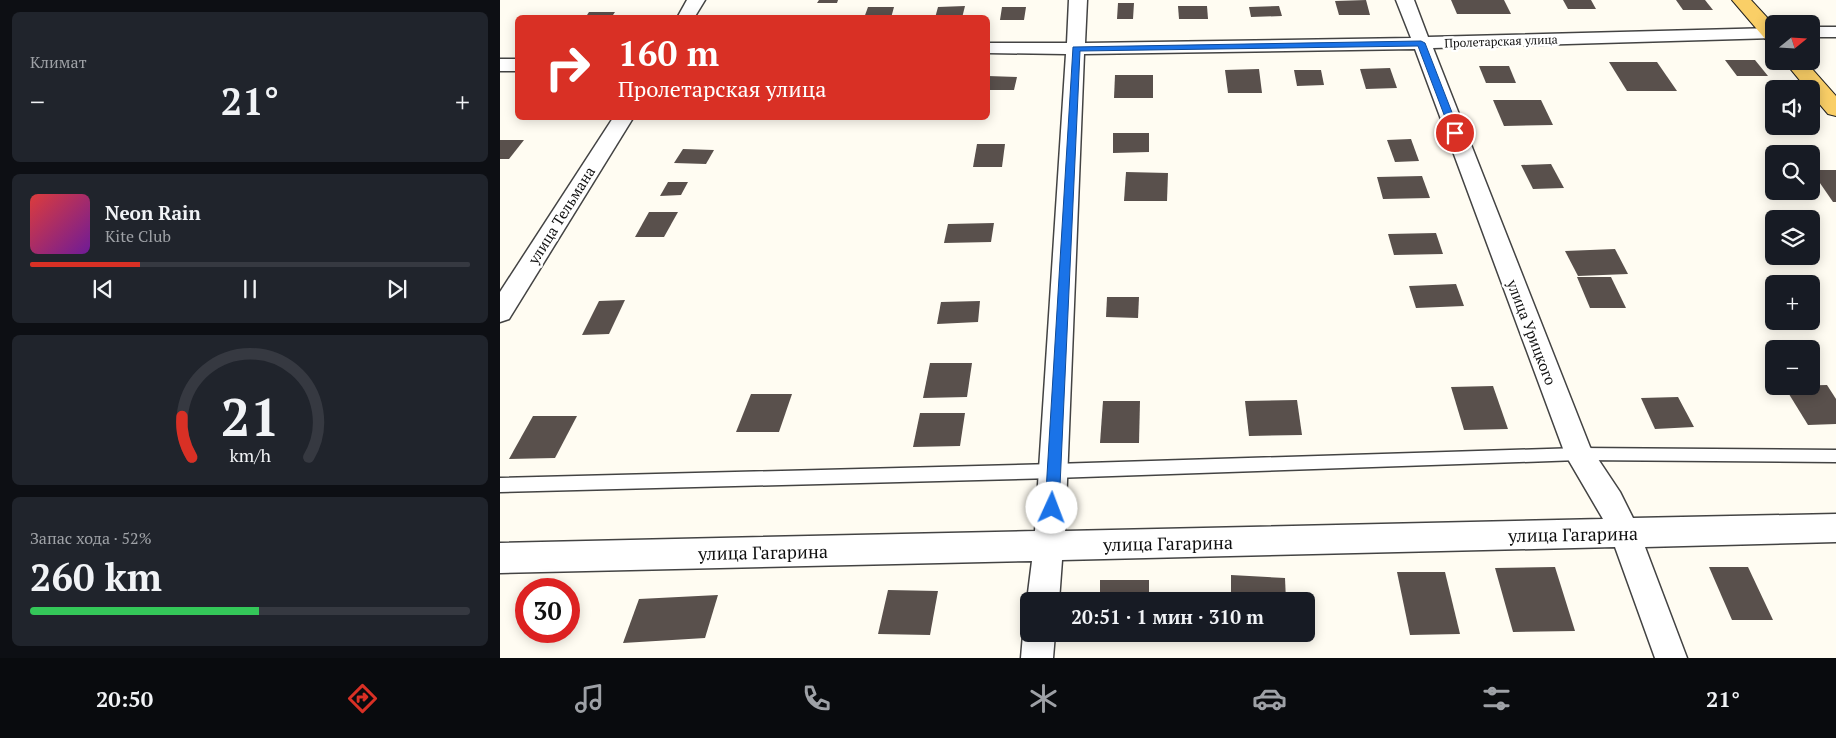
<!DOCTYPE html>
<html lang="ru">
<head>
<meta charset="utf-8">
<style>
	:root { --surface:#171b24; --page:#20242c; --text:#f1f3f6; --muted:#9ea1a6; --line:#363941; --accent:#d93025 }
	body { margin:0; font-family:"PT Serif",serif; background:var(--page); color:var(--text); height:100vh; display:flex; flex-direction:column; font-size:19px; white-space:nowrap }
	* { box-sizing:border-box; margin:0 }
	p { font-size:16px; color:var(--muted) }
	.icon { flex:none; width:28px; height:28px; fill:none; stroke:currentColor; stroke-width:2; stroke-linecap:round; stroke-linejoin:round }
	.map { position:relative; flex:1; overflow:hidden }
	.panel { display:flex; flex-direction:column; gap:12px; padding:12px; background:#0d0f14; width:500px }
	.panel>* { flex:none }
	.hud { position:absolute; left:15px; top:15px; width:475px; height:105px; border-radius:8px; box-shadow:0 2px 12px #0003; background:#d93025; color:#fff; overflow:hidden }
	.needle { width:32px; rotate:72deg }
	.fabs { position:absolute; left:1265px; top:15px; display:grid; gap:10px }
	.fabs a { display:grid; place-items:center; width:55px; height:55px; border-radius:8px; background:var(--surface); box-shadow:0 2px 12px #0003; font-size:25px }
	.speed { position:absolute; left:15px; top:578px; display:flex; gap:10px; font-size:25px; font-weight:700; text-align:center }
	.speed>* { display:grid; place-content:center; width:65px; height:65px; border-radius:50%; background:var(--surface); box-shadow:0 2px 12px #0003; line-height:1 }
	.speed .limit { border:8px solid #d22; background:#fff; color:#111 }
	.pin { position:absolute; display:grid; place-items:center; width:42px; height:42px; color:#fff; margin:-21px; border:2px solid #fff; border-radius:50%; box-shadow:0 1px 5px #0007 }
	.me { position:absolute; width:55px; margin:-28px; rotate:2deg; stroke-linejoin:round; filter:drop-shadow(0 0 4px #0008) }
	.turn { display:flex; align-items:center; gap:18px; height:105px; padding:0 20px; font-size:22px }
	.turn .icon { width:65px; height:65px; stroke-width:2.5 }
	.turn b { display:block; font-size:35px; line-height:42px }
	.big { font-size:38px; font-weight:700; line-height:1.1 }
	.panel .tile { flex:1; display:flex; flex-direction:column; justify-content:center; gap:8px; min-width:0; padding:0 18px; border-radius:8px; background:var(--page) }
	.panel .dial { align-items:center; gap:0 }
	.dial svg { height:130px; overflow:visible; fill:none; stroke:var(--line); stroke-width:7; stroke-linecap:round; text-anchor:middle }
	.dial text { fill:var(--text); stroke:none }
	.song { display:flex; align-items:center; gap:15px }
	.cover { width:60px; height:60px; border-radius:8px; background:linear-gradient(135deg,hsl(0 70% 55%),hsl(280 70% 35%)) }
	.played { height:5px; border-radius:2px; background:linear-gradient(90deg,var(--accent) 25%,var(--line) 25%) }
	.keys { display:flex; justify-content:space-around; direction:ltr }
	.heat { display:flex; justify-content:space-between; align-items:center; font-size:28px; direction:ltr }
	.charge { height:8px; border-radius:4px; background:linear-gradient(90deg,#34c759 52%,var(--line) 0) }
	.trip { position:absolute; left:520px; top:592px; width:295px; height:50px; border-radius:8px; background:var(--surface); box-shadow:0 2px 12px #0003; font-weight:700; line-height:50px; text-align:center }
	.tab-bar { display:flex; height:80px; justify-content:space-around; align-items:center; background:#090b0e; color:var(--muted) }
	.tab-bar .icon { width:35px; height:35px }
	.tab-bar .active { color:var(--accent) }
	.tab-bar b { font-size:22px; color:var(--text) }
	main { display:flex; flex:1; min-height:0 }
	.map>svg:first-child { display:block }
	.building { fill:#59504c }
	.lines { fill:none; stroke-linecap:round; stroke-linejoin:round }
	.service-casing { stroke:#434343; stroke-width:3 }
	.minor-casing { stroke:#434343; stroke-width:3 }
	.primary-casing { stroke:#212121; stroke-width:2 }
	.service { fill:#fff; fill-rule:evenodd }
	.minor { fill:#fff; fill-rule:evenodd }
	.primary { fill:#facf67; fill-rule:evenodd }
	.route { fill:#1a73e8; stroke:#114b97 }
	.labels { text-anchor:middle; dominant-baseline:central; stroke-width:5; stroke-linejoin:round; paint-order:stroke }
	.far-street-label { font-size:12px; fill:#101010; stroke:#fff }
	.street-label { font-size:15px; fill:#101010; stroke:#fff }
	.near-street-label { font-size:18px; fill:#101010; stroke:#fff }
</style>
</head>
<body>
<main>
<section class="panel">
<div class="tile"><p>Климат</p>
<div class="heat"><a>−</a><b class="big">21°</b><a>+</a></div>
</div>
<div class="tile">
<div class="song"><i class="cover"></i><div><b>Neon Rain</b><p>Kite Club</p></div></div>
<div class="played"></div>
<div class="keys"><svg class="icon" aria-label="previous" viewBox="0 0 24 24"><path d="M18 5L8 12l10 7zM5 5v14"/></svg><svg class="icon" aria-label="pause" viewBox="0 0 24 24"><path d="M8 5v14M16 5v14"/></svg><svg class="icon" aria-label="next" viewBox="0 0 24 24"><path d="M6 5l10 7-10 7zM19 5v14"/></svg></div>
</div>
<div class="tile dial"><svg viewBox="0 0 100 80">
<path d="M14 69A42 42 0 1 1 86 69"/>
<path d="M14 69A42 42 0 0 1 8 44" stroke="#d93025"/>
<text x="50" y="56" font-size="32" font-weight="700">21</text>
<text x="50" y="72" font-size="11">km/h</text>
</svg></div>
<div class="tile"><p>Запас хода · 52%</p><b class="big">260 km</b><div class="charge"></div></div>
</section>
<div class="map">
<svg width="1336" height="658" viewBox="0 0 1336 658">
	<rect width="100%" height="100%" fill="#fffcf2"/>
	<g class="building">
		<path d="M 319,0 L 338,0 L 337,3 L 317,3 Z"/>
		<path d="M 866,0 L 870,15 L 839,15 L 835,1 Z"/>
		<path d="M 951,0 L 1004,0 L 1011,14 L 957,14 Z"/>
		<path d="M 1063,0 L 1091,0 L 1096,9 L 1068,9 Z"/>
		<path d="M 1176,0 L 1205,0 L 1213,10 L 1183,10 Z"/>
		<path d="M 618,3 L 634,3 L 633,19 L 617,19 Z"/>
		<path d="M 465,6 L 462,18 L 435,18 L 438,7 Z"/>
		<path d="M 678,6 L 707,6 L 708,19 L 679,19 Z"/>
		<path d="M 779,6 L 782,16 L 751,17 L 749,7 Z"/>
		<path d="M 368,7 L 394,7 L 391,18 L 364,18 Z"/>
		<path d="M 502,7 L 526,7 L 524,20 L 500,20 Z"/>
		<path d="M 89,12 L 115,12 L 111,18 L 85,18 Z"/>
		<path d="M 1225,60 L 1255,60 L 1268,76 L 1237,76 Z"/>
		<path d="M 1109,62 L 1157,62 L 1177,91 L 1127,91 Z"/>
		<path d="M 979,66 L 1009,66 L 1016,83 L 986,83 Z"/>
		<path d="M 890,68 L 897,88 L 866,89 L 860,69 Z"/>
		<path d="M 759,69 L 762,93 L 728,93 L 725,70 Z"/>
		<path d="M 794,70 L 821,70 L 824,85 L 797,86 Z"/>
		<path d="M 615,75 L 653,75 L 653,98 L 614,98 Z"/>
		<path d="M 488,76 L 517,77 L 514,90 L 488,90 Z"/>
		<path d="M 993,100 L 1041,100 L 1053,125 L 1004,126 Z"/>
		<path d="M 613,133 L 649,133 L 649,152 L 613,153 Z"/>
		<path d="M 911,139 L 919,161 L 895,162 L 887,140 Z"/>
		<path d="M 0,140 L 24,140 L 9,159 L 0,159 Z"/>
		<path d="M 477,144 L 505,144 L 502,167 L 473,167 Z"/>
		<path d="M 183,149 L 214,150 L 206,164 L 174,163 Z"/>
		<path d="M 1051,164 L 1064,188 L 1033,189 L 1021,165 Z"/>
		<path d="M 1311,170 L 1336,170 L 1336,202 L 1333,202 Z"/>
		<path d="M 626,172 L 668,173 L 667,201 L 624,201 Z"/>
		<path d="M 922,176 L 930,198 L 883,199 L 877,177 Z"/>
		<path d="M 168,182 L 188,182 L 181,195 L 160,196 Z"/>
		<path d="M 149,212 L 178,212 L 164,237 L 135,237 Z"/>
		<path d="M 494,223 L 491,242 L 444,243 L 448,224 Z"/>
		<path d="M 936,233 L 943,254 L 894,255 L 888,234 Z"/>
		<path d="M 1115,249 L 1128,274 L 1078,276 L 1065,251 Z"/>
		<path d="M 1077,277 L 1111,277 L 1126,308 L 1090,308 Z"/>
		<path d="M 956,284 L 964,306 L 916,308 L 909,286 Z"/>
		<path d="M 607,297 L 639,297 L 638,318 L 606,317 Z"/>
		<path d="M 125,300 L 109,334 L 82,335 L 99,301 Z"/>
		<path d="M 480,301 L 478,322 L 437,324 L 441,302 Z"/>
		<path d="M 430,363 L 472,363 L 467,397 L 423,398 Z"/>
		<path d="M 1327,385 L 1336,399 L 1336,424 L 1308,425 L 1284,386 Z"/>
		<path d="M 993,386 L 1008,429 L 964,430 L 951,387 Z"/>
		<path d="M 251,394 L 292,394 L 279,432 L 236,432 Z"/>
		<path d="M 1178,397 L 1194,427 L 1155,429 L 1141,398 Z"/>
		<path d="M 797,400 L 802,435 L 749,436 L 745,401 Z"/>
		<path d="M 603,401 L 640,401 L 639,443 L 600,443 Z"/>
		<path d="M 420,413 L 465,413 L 460,446 L 413,447 Z"/>
		<path d="M 33,416 L 77,416 L 55,458 L 9,459 Z"/>
		<path d="M 1055,567 L 1075,631 L 1013,632 L 995,568 Z"/>
		<path d="M 1209,567 L 1248,567 L 1273,620 L 1232,620 Z"/>
		<path d="M 897,572 L 945,572 L 960,634 L 910,635 Z"/>
		<path d="M 731,575 L 785,578 L 786,601 L 731,601 Z"/>
		<rect x="600" y="580" width="49" height="21"/>
		<path d="M 388,590 L 438,591 L 430,635 L 378,634 Z"/>
		<path d="M 218,595 L 205,638 L 123,643 L 139,599 Z"/>
	</g>
	<g class="lines">
		<defs>
			<path id="service" d="M 1079,448 L 1336,450 L 1336,462 L 1079,460 L 554,478 L 0,492 L 0,478 L 554,464 Z"/>
			<g id="minor">
				<path d="M 187,0 L 205,0 L 194,18 L 177,18 Z"/>
				<path d="M 569,0 L 587,0 L 585,43 L 911,38 L 896,0 L 914,0 L 928,37 L 1274,28 L 1274,38 L 933,48 L 1090,447 L 1120,492 L 1133,518 L 1336,514 L 1336,542 L 1145,547 L 1187,658 L 1155,658 L 1115,547 L 562,560 L 559,601 L 529,601 L 529,605 L 527,601 L 532,561 L 0,573 L 0,543 L 535,531 L 566,54 L 488,53 L 488,43 L 567,43 ZM 915,49 L 1065,454 L 1103,519 L 565,531 L 584,54 Z"/>
				<rect x="1311" y="27" width="25" height="10"/>
				<rect x="0" y="59" width="18" height="12"/>
				<path d="M 113,118 L 133,118 L 9,319 L 0,322 L 0,292 Z"/>
				<path d="M 529,622 L 529,634 L 555,634 L 553,658 L 521,658 L 523,634 Z"/>
			</g>
			<g id="primary">
				<path d="M 1232,0 L 1251,0 L 1274,25 L 1274,43 L 1267,41 Z"/>
				<path d="M 1284,61 L 1305,61 L 1336,96 L 1336,116 L 1328,114 L 1311,94 L 1311,89 L 1307,89 Z"/>
			</g>
		</defs>
		<use href="#service" class="service-casing"/>
		<use href="#minor" class="minor-casing"/>
		<use href="#primary" class="primary-casing"/>
		<use href="#service" class="service"/>
		<use href="#minor" class="minor"/>
		<use href="#primary" class="primary"/>
	</g>
	<path class="route" d="M 921,41 L 925,43 L 960,133 L 959,135 L 952,135 L 951,133 L 918,46 L 580,51 L 559,508 L 557,513 L 552,515 L 547,513 L 545,508 L 573,47 Z"/>
	<g class="labels">
		<g class="far-street-label">
			<text transform="translate(1001 41) rotate(-2)">Пролетарская улица</text>
		</g>
		<g class="street-label">
			<text transform="translate(61 215) rotate(-58)">улица Тельмана</text>
			<text transform="translate(1032 332) rotate(69)">улица Урицкого</text>
		</g>
		<g class="near-street-label">
			<text transform="translate(1073 534) rotate(-1)">улица Гагарина</text>
			<text transform="translate(668 543) rotate(-1)">улица Гагарина</text>
			<text transform="translate(263 552) rotate(-1)">улица Гагарина</text>
		</g>
	</g>
</svg>
<div class="fabs">
<a><svg class="needle" viewBox="-14 -14 28 28"><path d="M0-13l5 13h-10z" fill="#e53935"/><path d="M0 13l5-13h-10z" fill="#9ea1a6"/></svg></a>
<a><svg class="icon" aria-label="sound" viewBox="0 0 24 24"><path d="M4 9h4l5-4v14l-5-4H4zM17 9q2 3 0 6"/></svg></a>
<a><svg class="icon" aria-label="search" viewBox="0 0 24 24"><circle cx="10" cy="10" r="6"/><path d="M15 15l6 6"/></svg></a>
<a><svg class="icon" aria-label="layers" viewBox="0 0 24 24"><path d="M12 4l9 5-9 5-9-5zM3 14l9 5 9-5"/></svg></a>
<a>+</a>
<a>−</a>
</div>
<div class="speed"><div class="limit">30</div></div>
<div class="pin" style="left:955px;top:133px;background:#d93025"><svg class="icon" aria-label="arrive" viewBox="0 0 24 24"><path d="M6 21V4h12l-3 4 3 4H6"/></svg></div>
<svg class="me" style="left:552px;top:508px" viewBox="-20 -20 40 40"><circle r="19" fill="#fff"/><path d="M0-13L10 11 0 6-10 11z" fill="#1a73e8"/></svg>
<div class="trip">20:51 · 1 мин · 310 m</div>
<div class="hud">
<div class="turn"><svg class="icon" aria-label="right" viewBox="0 0 24 24"><path d="M7 20v-9h11M14 6l5 5-5 5"/></svg><div><b>160 m</b>Пролетарская улица</div></div>
</div>
</div>
</main>
<nav class="tab-bar">
<b>20:50</b>
<svg class="icon active" aria-label="directions" viewBox="0 0 24 24"><path d="M12 3l9 9-9 9-9-9zM9 14v-3h6M13 9l2 2-2 2"/></svg>
<svg class="icon" aria-label="music" viewBox="0 0 24 24"><path d="M9 18V5l10-2v13"/><circle cx="6" cy="18" r="3"/><circle cx="16" cy="16" r="3"/></svg>
<svg class="icon" aria-label="phone" viewBox="0 0 24 24"><path d="M5 4h4l2 5-3 2q2 4 5 5l2-3 5 2v4C11 20 4 13 5 4z"/></svg>
<svg class="icon" aria-label="climate" viewBox="0 0 24 24"><path d="M12 3v18M4 7l16 10M4 17L20 7"/></svg>
<svg class="icon" aria-label="car" viewBox="0 0 24 24"><path d="M5 17H2v-5l4-1 3-4h7l3 4 3 1v5h-3M9 17h6M6 11h13"/><circle cx="7" cy="17" r="2"/><circle cx="17" cy="17" r="2"/></svg>
<svg class="icon" aria-label="filters" viewBox="0 0 24 24"><path d="M4 7h16M4 17h16"/><circle cx="9" cy="7" r="2"/><circle cx="15" cy="17" r="2"/></svg>
<b>21°</b>
</nav>
</body>
</html>
